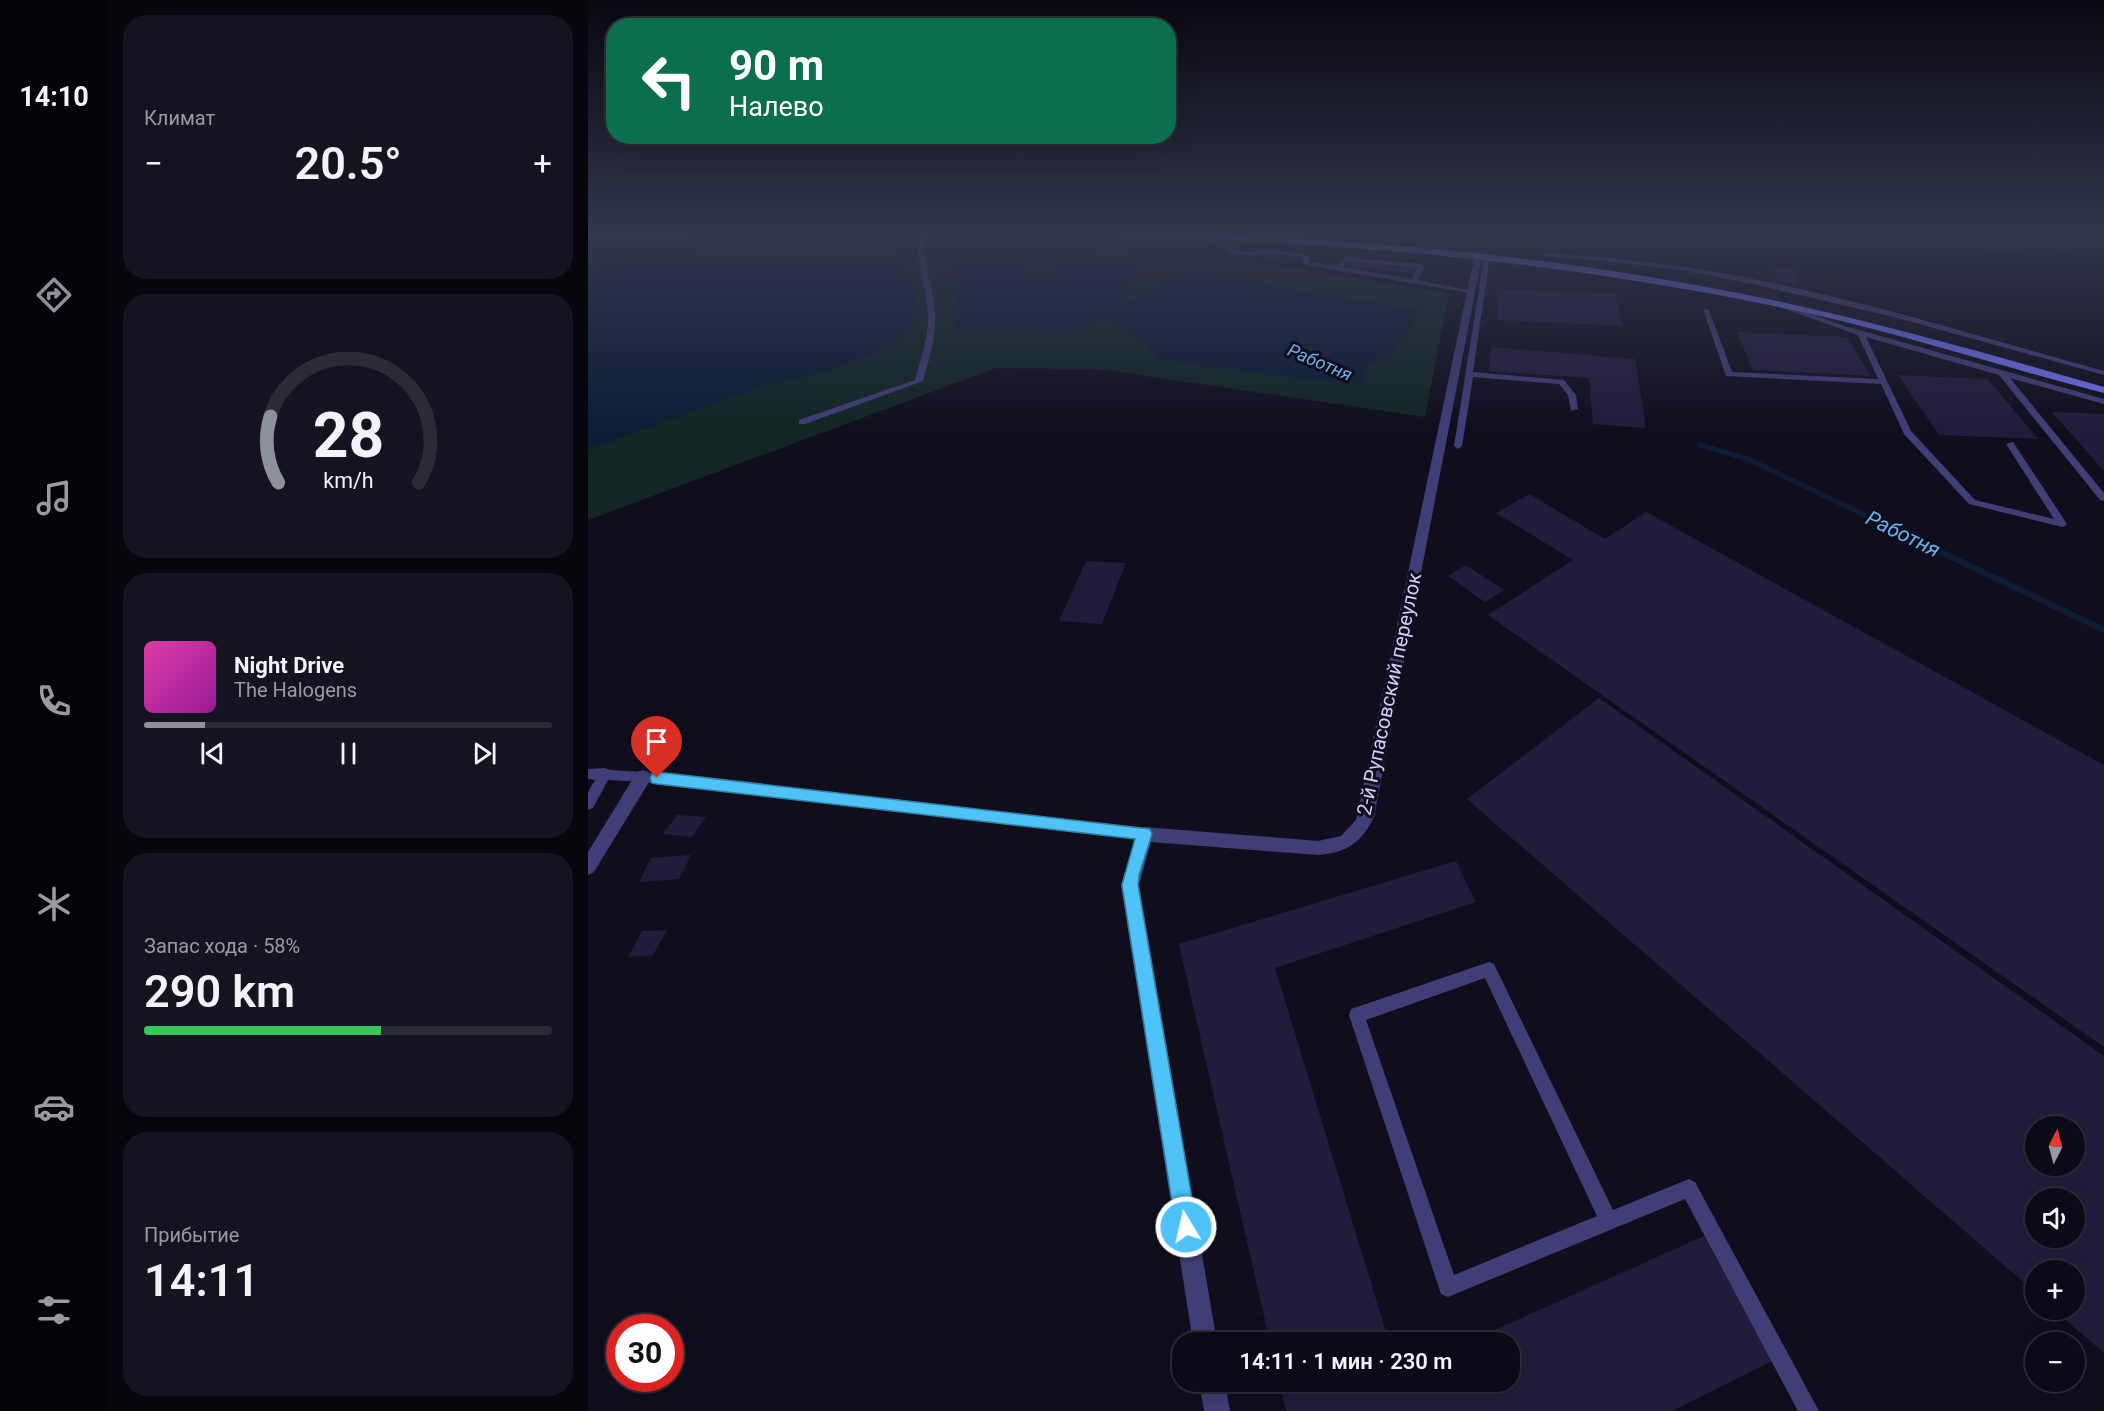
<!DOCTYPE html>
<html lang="ru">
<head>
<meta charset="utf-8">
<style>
	:root { --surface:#0c0a16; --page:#15131f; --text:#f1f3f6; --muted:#9a9aa1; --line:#2c2b35; --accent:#8c9099 }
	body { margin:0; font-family:Roboto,sans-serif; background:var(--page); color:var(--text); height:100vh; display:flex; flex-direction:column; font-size:22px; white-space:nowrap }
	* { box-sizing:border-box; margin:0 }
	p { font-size:20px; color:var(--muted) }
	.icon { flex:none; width:33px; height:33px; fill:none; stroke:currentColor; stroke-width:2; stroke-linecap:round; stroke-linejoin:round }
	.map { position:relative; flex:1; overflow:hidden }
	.sheet { display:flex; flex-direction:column; gap:15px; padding:15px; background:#07060c; width:480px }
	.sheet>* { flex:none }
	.guide { position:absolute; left:18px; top:18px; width:570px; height:126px; border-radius:24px; box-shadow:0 6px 24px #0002,0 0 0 2px var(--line); background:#0b6e4f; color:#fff; overflow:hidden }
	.needle { width:39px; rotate:6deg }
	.controls { position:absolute; left:1437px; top:1116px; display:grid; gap:12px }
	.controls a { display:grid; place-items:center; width:60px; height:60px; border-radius:50%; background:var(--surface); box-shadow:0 6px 24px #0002,0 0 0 2px var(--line); font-size:30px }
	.speed { position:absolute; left:18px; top:1314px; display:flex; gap:12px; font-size:30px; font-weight:700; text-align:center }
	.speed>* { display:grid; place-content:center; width:78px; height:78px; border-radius:50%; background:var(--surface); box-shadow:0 6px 24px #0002,0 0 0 2px var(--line); line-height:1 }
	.speed .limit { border:9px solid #d22; background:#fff; color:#111 }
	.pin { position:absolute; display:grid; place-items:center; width:51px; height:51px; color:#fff; margin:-62px -26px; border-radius:50% 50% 50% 0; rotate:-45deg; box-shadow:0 0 6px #0007 }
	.pin .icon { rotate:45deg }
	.me { position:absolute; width:66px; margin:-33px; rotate:351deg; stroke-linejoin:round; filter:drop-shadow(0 0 4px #0008) }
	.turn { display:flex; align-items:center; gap:21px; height:126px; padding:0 24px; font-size:27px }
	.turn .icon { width:78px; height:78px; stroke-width:2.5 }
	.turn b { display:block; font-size:42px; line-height:51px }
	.big { font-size:45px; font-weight:600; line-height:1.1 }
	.sheet .tile { flex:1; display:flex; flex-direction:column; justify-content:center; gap:9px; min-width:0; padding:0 21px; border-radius:24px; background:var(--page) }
	.sheet .dial { align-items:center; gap:0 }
	.dial svg { height:156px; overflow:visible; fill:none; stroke:var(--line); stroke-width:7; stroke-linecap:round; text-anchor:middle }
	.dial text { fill:var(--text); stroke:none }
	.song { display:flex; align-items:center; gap:18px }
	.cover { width:72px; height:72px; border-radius:9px; background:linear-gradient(135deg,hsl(320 70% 55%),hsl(300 70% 35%)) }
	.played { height:6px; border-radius:3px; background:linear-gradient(90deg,var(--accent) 15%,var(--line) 15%) }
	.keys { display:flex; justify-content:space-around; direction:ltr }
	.heat { display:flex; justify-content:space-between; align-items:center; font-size:33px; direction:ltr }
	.charge { height:9px; border-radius:4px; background:linear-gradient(90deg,#34c759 58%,var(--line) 0) }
	.trip { position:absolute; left:584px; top:1332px; width:348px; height:60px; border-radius:24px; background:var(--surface); box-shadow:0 6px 24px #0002,0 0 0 2px var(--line); font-weight:600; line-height:60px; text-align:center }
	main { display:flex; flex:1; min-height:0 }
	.tab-bar { display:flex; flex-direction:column; width:108px; justify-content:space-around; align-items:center; background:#050409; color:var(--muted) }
	.tab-bar .icon { width:42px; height:42px }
	.tab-bar .active { color:var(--accent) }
	.tab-bar b { font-size:27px; color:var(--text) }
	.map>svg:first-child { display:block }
	.green { fill:#122625; fill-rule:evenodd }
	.water { fill:#0e1d36 }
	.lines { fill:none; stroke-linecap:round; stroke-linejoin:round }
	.stream-far1 { stroke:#0e1d36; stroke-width:5 }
	.stream { stroke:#0e1d36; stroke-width:6 }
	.building { fill:#221c3c; fill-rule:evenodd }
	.service { fill:#3f3e77; fill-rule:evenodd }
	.minor { fill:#3f3e77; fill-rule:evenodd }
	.secondary { fill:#7070f0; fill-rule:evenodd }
	.route { fill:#4fc3f7; stroke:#337fa1; stroke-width:1.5 }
	.labels { text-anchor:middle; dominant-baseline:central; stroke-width:6; stroke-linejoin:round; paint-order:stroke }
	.far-water-label { font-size:18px; font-style:italic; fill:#68b4ef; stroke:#100e1d }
	.street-label { font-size:20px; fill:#d3cffa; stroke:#100e1d }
	.water-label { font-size:21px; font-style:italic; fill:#68b4ef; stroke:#100e1d }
</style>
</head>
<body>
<main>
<nav class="tab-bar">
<b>14:10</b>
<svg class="icon active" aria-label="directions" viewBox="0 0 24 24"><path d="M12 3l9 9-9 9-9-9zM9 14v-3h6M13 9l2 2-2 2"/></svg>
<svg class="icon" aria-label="music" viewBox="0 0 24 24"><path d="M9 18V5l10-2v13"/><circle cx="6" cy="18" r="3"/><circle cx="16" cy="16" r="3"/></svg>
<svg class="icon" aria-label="phone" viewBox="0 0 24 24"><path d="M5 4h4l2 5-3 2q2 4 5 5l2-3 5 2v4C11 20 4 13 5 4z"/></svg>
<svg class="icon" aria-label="climate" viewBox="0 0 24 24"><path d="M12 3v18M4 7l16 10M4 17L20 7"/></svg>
<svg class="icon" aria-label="car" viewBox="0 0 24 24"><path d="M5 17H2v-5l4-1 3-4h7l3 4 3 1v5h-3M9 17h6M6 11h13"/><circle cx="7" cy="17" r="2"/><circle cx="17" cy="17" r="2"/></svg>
<svg class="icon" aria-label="filters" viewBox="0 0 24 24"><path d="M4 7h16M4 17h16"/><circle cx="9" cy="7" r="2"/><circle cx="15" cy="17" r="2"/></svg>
</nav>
<section class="sheet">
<div class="tile"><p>Климат</p>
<div class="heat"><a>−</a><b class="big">20.5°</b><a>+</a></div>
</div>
<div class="tile dial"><svg viewBox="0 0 100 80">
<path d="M14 69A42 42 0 1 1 86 69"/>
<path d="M14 69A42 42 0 0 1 10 35" stroke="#8c9099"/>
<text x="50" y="56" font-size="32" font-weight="700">28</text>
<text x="50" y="72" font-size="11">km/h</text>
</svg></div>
<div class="tile">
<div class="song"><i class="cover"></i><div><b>Night Drive</b><p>The Halogens</p></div></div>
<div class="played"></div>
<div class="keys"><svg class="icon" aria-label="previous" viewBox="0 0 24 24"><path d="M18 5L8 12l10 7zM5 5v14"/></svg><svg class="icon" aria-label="pause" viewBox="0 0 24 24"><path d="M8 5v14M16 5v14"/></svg><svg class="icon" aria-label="next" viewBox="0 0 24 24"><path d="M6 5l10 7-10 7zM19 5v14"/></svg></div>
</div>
<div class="tile"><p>Запас хода · 58%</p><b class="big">290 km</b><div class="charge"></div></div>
<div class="tile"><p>Прибытие</p><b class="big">14:11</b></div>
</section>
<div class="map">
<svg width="1516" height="1411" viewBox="0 0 1516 1411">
	<rect width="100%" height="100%" fill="#100e1d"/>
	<path class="green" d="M 248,239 L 422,240 L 593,246 L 626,255 L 861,293 L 837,417 L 512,369 L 408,368 L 0,520 L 0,449 L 179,384 L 237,372 L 296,349 L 324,315 L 327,298 L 313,247 L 217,250 L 0,268 L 0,246 ZM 543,249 L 546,279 L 531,301 L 533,304 L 730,295 L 783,302 L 830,311 L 788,362 L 778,363 L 572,360 L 556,342 L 528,322 L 513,318 L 482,333 L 367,328 L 367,278 L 358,271 L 432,255 L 441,276 L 455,275 L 486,256 L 489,252 Z"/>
	<g class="water">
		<path d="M 313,247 L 327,298 L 324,315 L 332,323 L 296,349 L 237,372 L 179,384 L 0,449 L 0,268 L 31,266 L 117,250 Z"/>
		<path d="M 543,249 L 549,259 L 546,279 L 531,301 L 533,304 L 540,302 L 572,283 L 607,269 L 730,295 L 783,302 L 831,311 C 817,335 807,360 778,363 L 777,382 L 764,385 L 572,360 L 556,342 L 528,322 L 513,318 L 482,333 L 367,328 L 367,278 L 357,272 L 380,255 L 422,253 L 432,255 L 441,275 L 455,275 L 486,256 L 488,252 Z"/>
	</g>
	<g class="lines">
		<path class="stream-far1" d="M 1112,445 L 1160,459 L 1337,544"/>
		<path class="stream" d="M 1334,543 L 1516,630"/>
	</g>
	<g class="building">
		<path d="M 881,234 L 915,234 L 915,238 L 881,236 Z"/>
		<path d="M 1043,234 L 1065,234 L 1065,246 L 1042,244 Z"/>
		<path d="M 1513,241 L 1516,243 L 1516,247 L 1472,251 L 1463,246 Z"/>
		<path d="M 1388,244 L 1429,245 L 1436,251 L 1395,250 Z"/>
		<path d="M 680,253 L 691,256 L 699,254 L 713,257 L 702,264 L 673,258 Z"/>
		<path d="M 764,262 L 825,268 L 823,273 L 761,267 Z"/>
		<path d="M 1186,267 L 1207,269 L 1211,285 L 1190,283 Z"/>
		<path d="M 908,289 L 1027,294 L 1035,326 L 910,320 Z"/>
		<path d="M 1149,332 L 1259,337 L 1283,376 L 1165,370 Z"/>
		<path d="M 903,347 L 1047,359 L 1058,428 L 1005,424 L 1001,378 L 901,371 Z"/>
		<path d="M 1310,375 L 1400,379 L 1450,439 L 1351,435 Z"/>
		<path d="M 1464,412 L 1516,414 L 1516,471 Z"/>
		<path d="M 941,494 L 1017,539 L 1058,512 L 1516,765 L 1516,1047 L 900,615 L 985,560 L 908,513 Z"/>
		<path d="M 498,561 L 538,563 L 514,624 L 471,621 Z"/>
		<path d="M 878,565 L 916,590 L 897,602 L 860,576 Z"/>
		<path d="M 1011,698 L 1516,1056 L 1516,1353 L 1466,1310 L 1486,1310 L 1486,1270 L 1448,1270 L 1448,1293 L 879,799 ZM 1448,1126 L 1486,1126 L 1486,1166 L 1448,1166 ZM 1448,1198 L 1486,1198 L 1486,1238 L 1448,1238 Z"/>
		<path d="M 89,815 L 118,817 L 104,837 L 75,834 Z"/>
		<path d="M 103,855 L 91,879 L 51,882 L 63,858 Z"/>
		<path d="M 868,861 L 888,902 L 687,968 L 801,1342 L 682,1342 L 591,944 Z"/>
		<path d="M 79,930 L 65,955 L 40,957 L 54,931 Z"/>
		<path d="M 1116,1236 L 1184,1361 L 1084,1411 L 698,1411 L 691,1382 L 921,1382 L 921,1342 L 880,1342 Z"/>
	</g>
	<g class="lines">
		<g class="service">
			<path d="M 330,234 L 336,234 C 334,261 345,286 347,312 C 349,336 341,359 335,381 L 217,424 L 211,424 L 211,420 L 327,380 C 333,358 341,337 340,314 C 338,287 328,262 330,234 Z"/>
			<path d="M 616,235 L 645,249 L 660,252 L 680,249 L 718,254 L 721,256 L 721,262 L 749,266 L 756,257 L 833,264 L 836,266 L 830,280 L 885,291 L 882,293 L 718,265 L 715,263 L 715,257 L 680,253 L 660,256 L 643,253 L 614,238 ZM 758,261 L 829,268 L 824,279 L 755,267 Z"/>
			<path d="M 957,253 C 1004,256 1050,260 1097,267 C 1239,288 1378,333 1516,371 L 1516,375 L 1306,317 L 1169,285 L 1099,271 L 1028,262 L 955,256 L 955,254 Z"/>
			<path d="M 899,255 L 902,257 L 885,372 L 976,380 L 988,395 L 990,409 L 983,411 L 980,395 L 971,384 L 885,377 L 874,446 L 870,449 L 866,446 L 896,257 Z"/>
			<path d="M 1191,303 L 1257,326 L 1516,399 L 1516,404 L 1422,378 L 1516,493 L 1516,501 L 1512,500 L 1411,375 L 1278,337 L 1323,431 L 1387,500 L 1466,519 L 1418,444 L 1425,442 L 1479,524 L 1477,526 L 1474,527 L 1381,504 L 1316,434 L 1293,384 L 1138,376 L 1115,309 L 1121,310 L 1144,372 L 1290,379 L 1270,335 L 1189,306 L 1189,304 Z"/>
			<path d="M 17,768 L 22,770 L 55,772 L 557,828 L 562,830 L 564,834 L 562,838 L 557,840 L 55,782 L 20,780 L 5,808 L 0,810 L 0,792 L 7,780 L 0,779 L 0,769 Z"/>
			<path d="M 901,962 L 906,964 L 1025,1210 L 1101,1179 L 1107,1182 L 1231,1411 L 1210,1411 L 1097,1199 L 860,1297 L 853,1294 L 761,1015 L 763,1009 L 769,1007 ZM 897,978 L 1009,1216 L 866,1275 L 778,1020 Z"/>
		</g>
		<g class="minor">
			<path d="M 887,254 L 894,256 L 786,817 C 774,842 759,853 730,855 L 563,842 L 551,885 L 629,1342 L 605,1342 L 533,885 L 548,834 L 551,829 L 557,827 L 730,841 L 753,836 L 768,820 Z"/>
			<path d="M 55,770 L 61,772 L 63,777 L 61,782 L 6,872 L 0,875 L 0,852 L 49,772 Z"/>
			<path d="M 611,1382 L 637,1382 L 642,1411 L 616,1411 Z"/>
		</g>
		<g class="secondary">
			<path d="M 0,234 L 109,234 L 105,236 L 0,238 Z"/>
			<path d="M 528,234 C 749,234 973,255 1189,301 C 1300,325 1408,356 1516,387 L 1516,393 C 1406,365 1298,328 1186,306 C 970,261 752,242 532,236 Z"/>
		</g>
	</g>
	<linearGradient id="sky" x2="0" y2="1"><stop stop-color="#090810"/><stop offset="0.54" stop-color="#31364c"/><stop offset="1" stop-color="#31364c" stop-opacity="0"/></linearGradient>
	<rect width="1516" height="432" fill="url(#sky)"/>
	<path class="route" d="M 69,772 L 562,829 L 564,834 L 551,875 L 550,885 L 609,1227 L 606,1234 L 598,1237 L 591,1234 L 588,1227 L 534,885 L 547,839 L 69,784 L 64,783 L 62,778 L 64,774 Z"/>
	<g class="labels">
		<g class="far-water-label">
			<text transform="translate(732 362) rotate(23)">Работня</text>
		</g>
		<g class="street-label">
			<text transform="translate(801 694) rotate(-78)">2-й Рупасовский переулок</text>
		</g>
		<g class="water-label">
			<text transform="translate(1315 534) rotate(26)">Работня</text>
		</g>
	</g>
</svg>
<div class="controls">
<a><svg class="needle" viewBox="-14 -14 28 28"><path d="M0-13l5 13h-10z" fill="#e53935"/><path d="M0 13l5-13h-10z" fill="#9a9aa1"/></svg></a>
<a><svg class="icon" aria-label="sound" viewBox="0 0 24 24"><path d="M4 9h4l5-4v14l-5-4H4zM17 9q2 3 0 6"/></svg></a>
<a>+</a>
<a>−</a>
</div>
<div class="speed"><div class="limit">30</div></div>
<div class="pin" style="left:69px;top:778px;background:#d93025"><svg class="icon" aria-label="arrive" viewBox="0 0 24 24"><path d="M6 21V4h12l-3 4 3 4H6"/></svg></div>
<svg class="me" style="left:598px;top:1227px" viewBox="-20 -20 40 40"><circle r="17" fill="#4fc3f7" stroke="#fff" stroke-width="3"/><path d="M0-11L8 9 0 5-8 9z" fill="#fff"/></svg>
<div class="trip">14:11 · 1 мин · 230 m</div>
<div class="guide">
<div class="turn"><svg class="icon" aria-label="left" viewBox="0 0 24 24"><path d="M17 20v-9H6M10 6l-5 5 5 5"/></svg><div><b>90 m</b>Налево</div></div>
</div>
</div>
</main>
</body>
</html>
